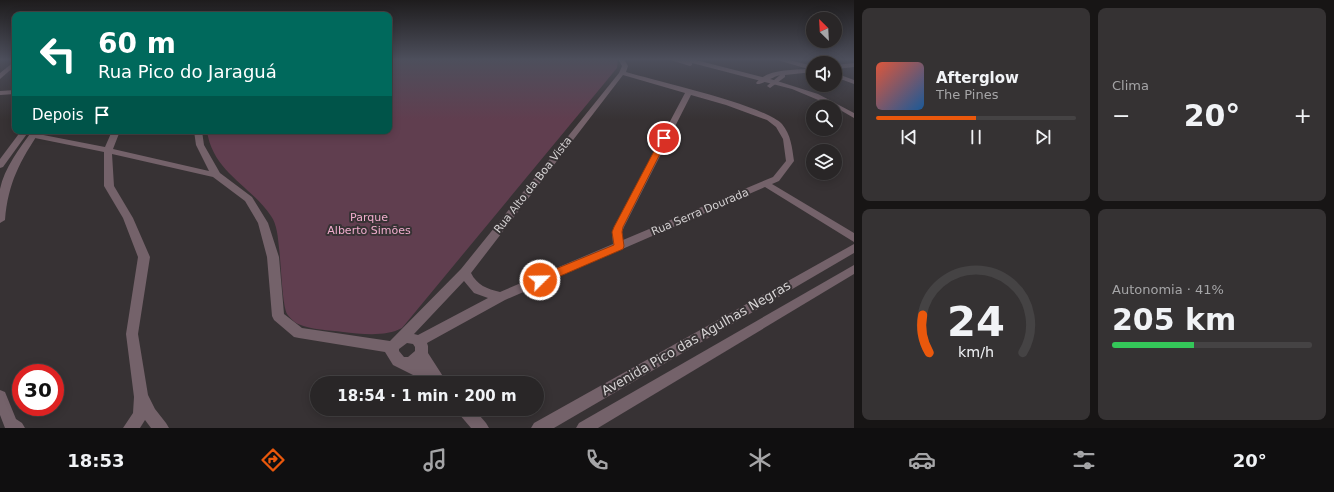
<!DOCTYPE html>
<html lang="pt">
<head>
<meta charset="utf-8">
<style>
	:root { --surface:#292627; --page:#353233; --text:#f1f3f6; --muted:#a5a5a7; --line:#454344; --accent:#ea580c }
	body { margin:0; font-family:"DejaVu Sans",sans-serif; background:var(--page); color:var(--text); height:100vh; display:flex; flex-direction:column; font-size:15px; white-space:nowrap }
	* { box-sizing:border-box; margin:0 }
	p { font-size:13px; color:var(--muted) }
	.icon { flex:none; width:22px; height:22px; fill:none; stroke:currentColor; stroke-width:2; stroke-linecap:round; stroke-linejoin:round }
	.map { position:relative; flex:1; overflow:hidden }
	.details { display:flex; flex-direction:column; gap:8px; padding:8px; background:#171515; width:480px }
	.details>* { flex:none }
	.top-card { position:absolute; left:12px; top:12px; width:380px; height:122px; border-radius:8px; box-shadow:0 2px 10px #0003,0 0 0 1px var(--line); background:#00695c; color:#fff; overflow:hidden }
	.needle { width:26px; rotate:336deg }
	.fabs { position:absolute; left:806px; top:12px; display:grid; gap:8px }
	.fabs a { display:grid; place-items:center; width:36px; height:36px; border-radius:50%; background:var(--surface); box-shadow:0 2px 10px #0003,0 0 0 1px var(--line); font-size:20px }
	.speed { position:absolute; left:12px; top:364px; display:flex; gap:8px; font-size:20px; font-weight:700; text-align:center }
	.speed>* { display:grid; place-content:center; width:52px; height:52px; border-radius:50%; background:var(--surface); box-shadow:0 2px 10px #0003,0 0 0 1px var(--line); line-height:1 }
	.speed .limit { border:6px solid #d22; background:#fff; color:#111 }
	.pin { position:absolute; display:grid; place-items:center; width:34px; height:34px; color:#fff; margin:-17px; border:2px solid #fff; border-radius:50%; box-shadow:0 1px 4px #0007 }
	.me { position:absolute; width:44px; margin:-22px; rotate:67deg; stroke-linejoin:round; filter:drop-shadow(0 0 3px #0008) }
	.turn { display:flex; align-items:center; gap:14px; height:84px; padding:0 20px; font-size:18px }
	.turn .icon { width:52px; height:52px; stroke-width:2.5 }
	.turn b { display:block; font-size:28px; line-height:34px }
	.then { display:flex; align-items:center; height:38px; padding:0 20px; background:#0003; gap:8px; font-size:15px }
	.big { font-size:30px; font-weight:600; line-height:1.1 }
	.details .tile { flex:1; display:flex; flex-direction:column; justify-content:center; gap:6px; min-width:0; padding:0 14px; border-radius:8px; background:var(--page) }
	.details .dial { align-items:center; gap:0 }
	.dial svg { height:104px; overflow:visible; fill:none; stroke:var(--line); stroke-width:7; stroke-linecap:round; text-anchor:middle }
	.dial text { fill:var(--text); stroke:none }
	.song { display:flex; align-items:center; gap:12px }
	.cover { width:48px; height:48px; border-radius:6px; background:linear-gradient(135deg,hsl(10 70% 55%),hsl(210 70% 35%)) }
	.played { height:4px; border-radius:2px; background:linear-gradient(90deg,var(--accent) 50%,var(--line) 50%) }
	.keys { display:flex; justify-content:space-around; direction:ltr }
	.heat { display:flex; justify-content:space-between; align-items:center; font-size:22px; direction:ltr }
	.charge { height:6px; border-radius:3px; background:linear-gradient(90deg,#34c759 41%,var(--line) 0) }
	.details .tiles { flex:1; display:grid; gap:8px; grid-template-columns:repeat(2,1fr) }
	.trip { position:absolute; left:310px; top:376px; width:234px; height:40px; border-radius:20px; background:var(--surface); box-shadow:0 2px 10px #0003,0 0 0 1px var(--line); font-weight:600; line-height:40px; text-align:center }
	.dock { display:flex; height:64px; justify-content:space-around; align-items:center; background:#100f10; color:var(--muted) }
	.dock .icon { width:28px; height:28px }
	.dock .on { color:var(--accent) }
	.dock b { font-size:18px; color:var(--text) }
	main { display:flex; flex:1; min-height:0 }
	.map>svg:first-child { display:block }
	.green { fill:#603e4f }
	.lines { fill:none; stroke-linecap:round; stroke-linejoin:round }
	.minor { fill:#74626a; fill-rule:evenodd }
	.tertiary { fill:#74626a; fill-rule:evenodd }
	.route { fill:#ea580c; stroke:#983908 }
	.labels { text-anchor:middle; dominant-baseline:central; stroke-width:4; stroke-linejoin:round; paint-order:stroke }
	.street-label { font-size:11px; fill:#d5d2d3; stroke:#373234 }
	.park-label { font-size:11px; fill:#f0adcd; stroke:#373234 }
	.near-street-label { font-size:13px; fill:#d5d2d3; stroke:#373234 }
</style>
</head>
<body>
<main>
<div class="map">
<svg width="854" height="428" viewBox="0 0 854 428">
	<rect width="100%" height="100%" fill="#373234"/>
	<path class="green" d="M 389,59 L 618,59 L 617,68 L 402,328 C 386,337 361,334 343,332 C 329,330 312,330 298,324 C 294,322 290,318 287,314 C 282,304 281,262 279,248 C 278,238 277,224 271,216 C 249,184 213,172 207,131 L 389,131 Z"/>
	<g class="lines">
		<g class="minor">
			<path d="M 618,59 L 624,59 L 628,66 L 626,72 C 656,81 764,105 782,124 C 791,135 792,147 794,161 L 779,181 L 772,184 L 854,233 L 854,242 L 765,187 L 505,300 L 427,343 L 428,346 L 428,353 L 446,381 L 445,383 L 429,383 L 393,365 L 385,352 L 299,338 L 294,337 L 274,320 L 272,316 L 267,257 L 258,223 L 245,201 L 213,177 L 112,154 L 114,186 L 133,218 L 150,257 L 138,334 L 148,395 L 155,409 L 166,423 L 169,428 L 151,428 L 145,420 L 140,428 L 123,428 L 133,413 L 134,397 L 126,334 L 138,257 L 123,218 L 104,186 L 104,152 L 30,137 L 30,133 L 33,133 L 105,147 L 112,131 L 120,131 L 113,149 L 209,171 L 196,145 L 194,131 L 202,131 L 204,145 L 220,173 L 252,197 L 268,223 L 279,257 L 284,314 L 302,328 L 390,341 L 461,269 L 619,73 L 622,66 ZM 623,75 L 685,93 L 614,227 L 612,232 L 613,244 L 500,292 C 487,289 477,285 471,273 ZM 691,95 L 726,105 L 767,120 L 776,127 L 783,139 L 786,161 L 773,177 L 623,240 L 622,232 L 624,227 ZM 464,281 L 474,293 L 488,298 L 418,335 L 414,334 ZM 407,343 L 413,344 L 415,347 L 415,351 L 408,357 L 404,357 L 399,351 L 399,349 Z"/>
			<path d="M 774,59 L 785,59 L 813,66 L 813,72 L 785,75 L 785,77 L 770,88 L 767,86 L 768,85 L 780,75 C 772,77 762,85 757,84 L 756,83 C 767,69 791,70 808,69 Z"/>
			<path d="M 15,61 L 15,66 L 0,79 L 0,73 Z"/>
			<path d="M 854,63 L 854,67 L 835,69 L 835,65 Z"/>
			<path d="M 835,73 L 854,80 L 854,84 L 835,77 Z"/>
			<path d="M 15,90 L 15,94 L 0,95 L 0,91 Z"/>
			<path d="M 457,409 L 474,409 L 486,423 L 489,428 L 471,428 L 459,414 Z"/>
		</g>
		<g class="tertiary">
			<path d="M 667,59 L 692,59 L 774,80 L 818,94 L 854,113 L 854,118 L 835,107 L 792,89 L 692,63 L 692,65 L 690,66 Z"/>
			<path d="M 21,131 L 29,131 L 3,167 L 0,168 L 0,159 Z"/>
			<path d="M 32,131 L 40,131 C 20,161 8,183 5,220 L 0,223 C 0,212 0,200 0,189 C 4,168 20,148 32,131 Z"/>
			<path d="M 854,244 L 854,253 L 554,428 L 531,428 L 534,423 Z"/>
			<path d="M 854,265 L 854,274 L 598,428 L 576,428 L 579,423 Z"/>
			<path d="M 0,390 L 5,392 L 16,419 L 22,423 L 25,428 L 5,428 L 0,415 Z"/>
		</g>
	</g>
	<linearGradient id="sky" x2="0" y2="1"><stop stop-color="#1e1c1d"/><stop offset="0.5" stop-color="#4d4f5c"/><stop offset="1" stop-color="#4d4f5c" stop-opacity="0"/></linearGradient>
	<rect width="854" height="119" fill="url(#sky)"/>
	<path class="route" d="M 662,136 L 667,136 L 668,138 L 623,227 L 622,232 L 624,246 L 623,249 L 544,283 L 536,283 L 535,280 L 536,277 L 614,245 L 612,232 L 614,227 Z"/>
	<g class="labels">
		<g class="street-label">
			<text transform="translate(533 185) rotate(-52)">Rua Alto da Boa Vista</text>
			<text transform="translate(700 212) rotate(-23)">Rua Serra Dourada</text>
		</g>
		<g class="park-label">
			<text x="369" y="217">Parque<tspan x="369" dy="13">Alberto Simões</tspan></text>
		</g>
		<g class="near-street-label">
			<text transform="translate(696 338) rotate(-30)">Avenida Pico das Agulhas Negras</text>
		</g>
	</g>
</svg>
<div class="fabs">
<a><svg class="needle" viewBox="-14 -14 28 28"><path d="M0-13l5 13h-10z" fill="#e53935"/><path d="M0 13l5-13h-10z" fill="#a5a5a7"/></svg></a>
<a><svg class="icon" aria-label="sound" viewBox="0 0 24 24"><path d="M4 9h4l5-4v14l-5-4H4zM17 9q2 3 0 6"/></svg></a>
<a><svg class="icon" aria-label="search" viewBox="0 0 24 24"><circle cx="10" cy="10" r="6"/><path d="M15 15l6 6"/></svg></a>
<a><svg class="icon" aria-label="layers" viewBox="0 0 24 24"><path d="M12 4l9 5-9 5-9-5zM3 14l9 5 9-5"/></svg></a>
</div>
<div class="speed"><div class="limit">30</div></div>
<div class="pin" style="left:664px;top:138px;background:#d93025"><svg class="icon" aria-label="arrive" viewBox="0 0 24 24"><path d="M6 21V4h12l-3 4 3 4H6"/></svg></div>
<svg class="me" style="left:540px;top:280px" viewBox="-20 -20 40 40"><circle r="17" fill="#ea580c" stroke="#fff" stroke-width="3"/><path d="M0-11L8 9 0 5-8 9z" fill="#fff"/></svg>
<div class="trip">18:54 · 1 min · 200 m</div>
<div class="top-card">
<div class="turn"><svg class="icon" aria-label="left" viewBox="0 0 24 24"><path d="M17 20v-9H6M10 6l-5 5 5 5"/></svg><div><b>60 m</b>Rua Pico do Jaraguá</div></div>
<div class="then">Depois<svg class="icon" aria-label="arrive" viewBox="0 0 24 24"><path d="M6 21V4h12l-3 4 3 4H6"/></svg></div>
</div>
</div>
<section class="details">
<div class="tiles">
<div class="tile">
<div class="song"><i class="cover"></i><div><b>Afterglow</b><p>The Pines</p></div></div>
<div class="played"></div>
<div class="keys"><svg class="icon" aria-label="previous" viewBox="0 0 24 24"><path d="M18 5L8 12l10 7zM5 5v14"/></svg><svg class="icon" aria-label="pause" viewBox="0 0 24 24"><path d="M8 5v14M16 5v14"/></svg><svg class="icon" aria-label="next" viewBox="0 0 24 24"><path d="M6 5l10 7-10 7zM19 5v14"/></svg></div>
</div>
<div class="tile"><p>Clima</p>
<div class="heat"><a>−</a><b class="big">20°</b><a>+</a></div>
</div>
<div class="tile dial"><svg viewBox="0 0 100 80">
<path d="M14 69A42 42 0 1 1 86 69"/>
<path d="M14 69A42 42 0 0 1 9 40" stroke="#ea580c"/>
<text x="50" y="56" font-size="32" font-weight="700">24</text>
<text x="50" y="72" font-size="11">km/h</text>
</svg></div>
<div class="tile"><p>Autonomia · 41%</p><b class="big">205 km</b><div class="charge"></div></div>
</div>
</section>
</main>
<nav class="dock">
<b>18:53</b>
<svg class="icon on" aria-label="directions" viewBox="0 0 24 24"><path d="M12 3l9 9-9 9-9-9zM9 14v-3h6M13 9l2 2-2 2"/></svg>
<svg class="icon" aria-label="music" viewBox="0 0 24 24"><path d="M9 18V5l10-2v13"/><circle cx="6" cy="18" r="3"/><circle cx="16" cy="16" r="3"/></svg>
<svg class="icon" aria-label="phone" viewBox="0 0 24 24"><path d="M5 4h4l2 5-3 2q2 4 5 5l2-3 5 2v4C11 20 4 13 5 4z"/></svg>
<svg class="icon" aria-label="climate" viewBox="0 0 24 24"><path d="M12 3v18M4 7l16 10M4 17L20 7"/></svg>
<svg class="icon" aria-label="car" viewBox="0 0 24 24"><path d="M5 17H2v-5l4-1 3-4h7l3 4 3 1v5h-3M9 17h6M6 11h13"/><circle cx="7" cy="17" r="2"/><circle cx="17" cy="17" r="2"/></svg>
<svg class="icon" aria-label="filters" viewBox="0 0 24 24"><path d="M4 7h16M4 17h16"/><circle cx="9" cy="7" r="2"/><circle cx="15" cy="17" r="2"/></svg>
<b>20°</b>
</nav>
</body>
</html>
